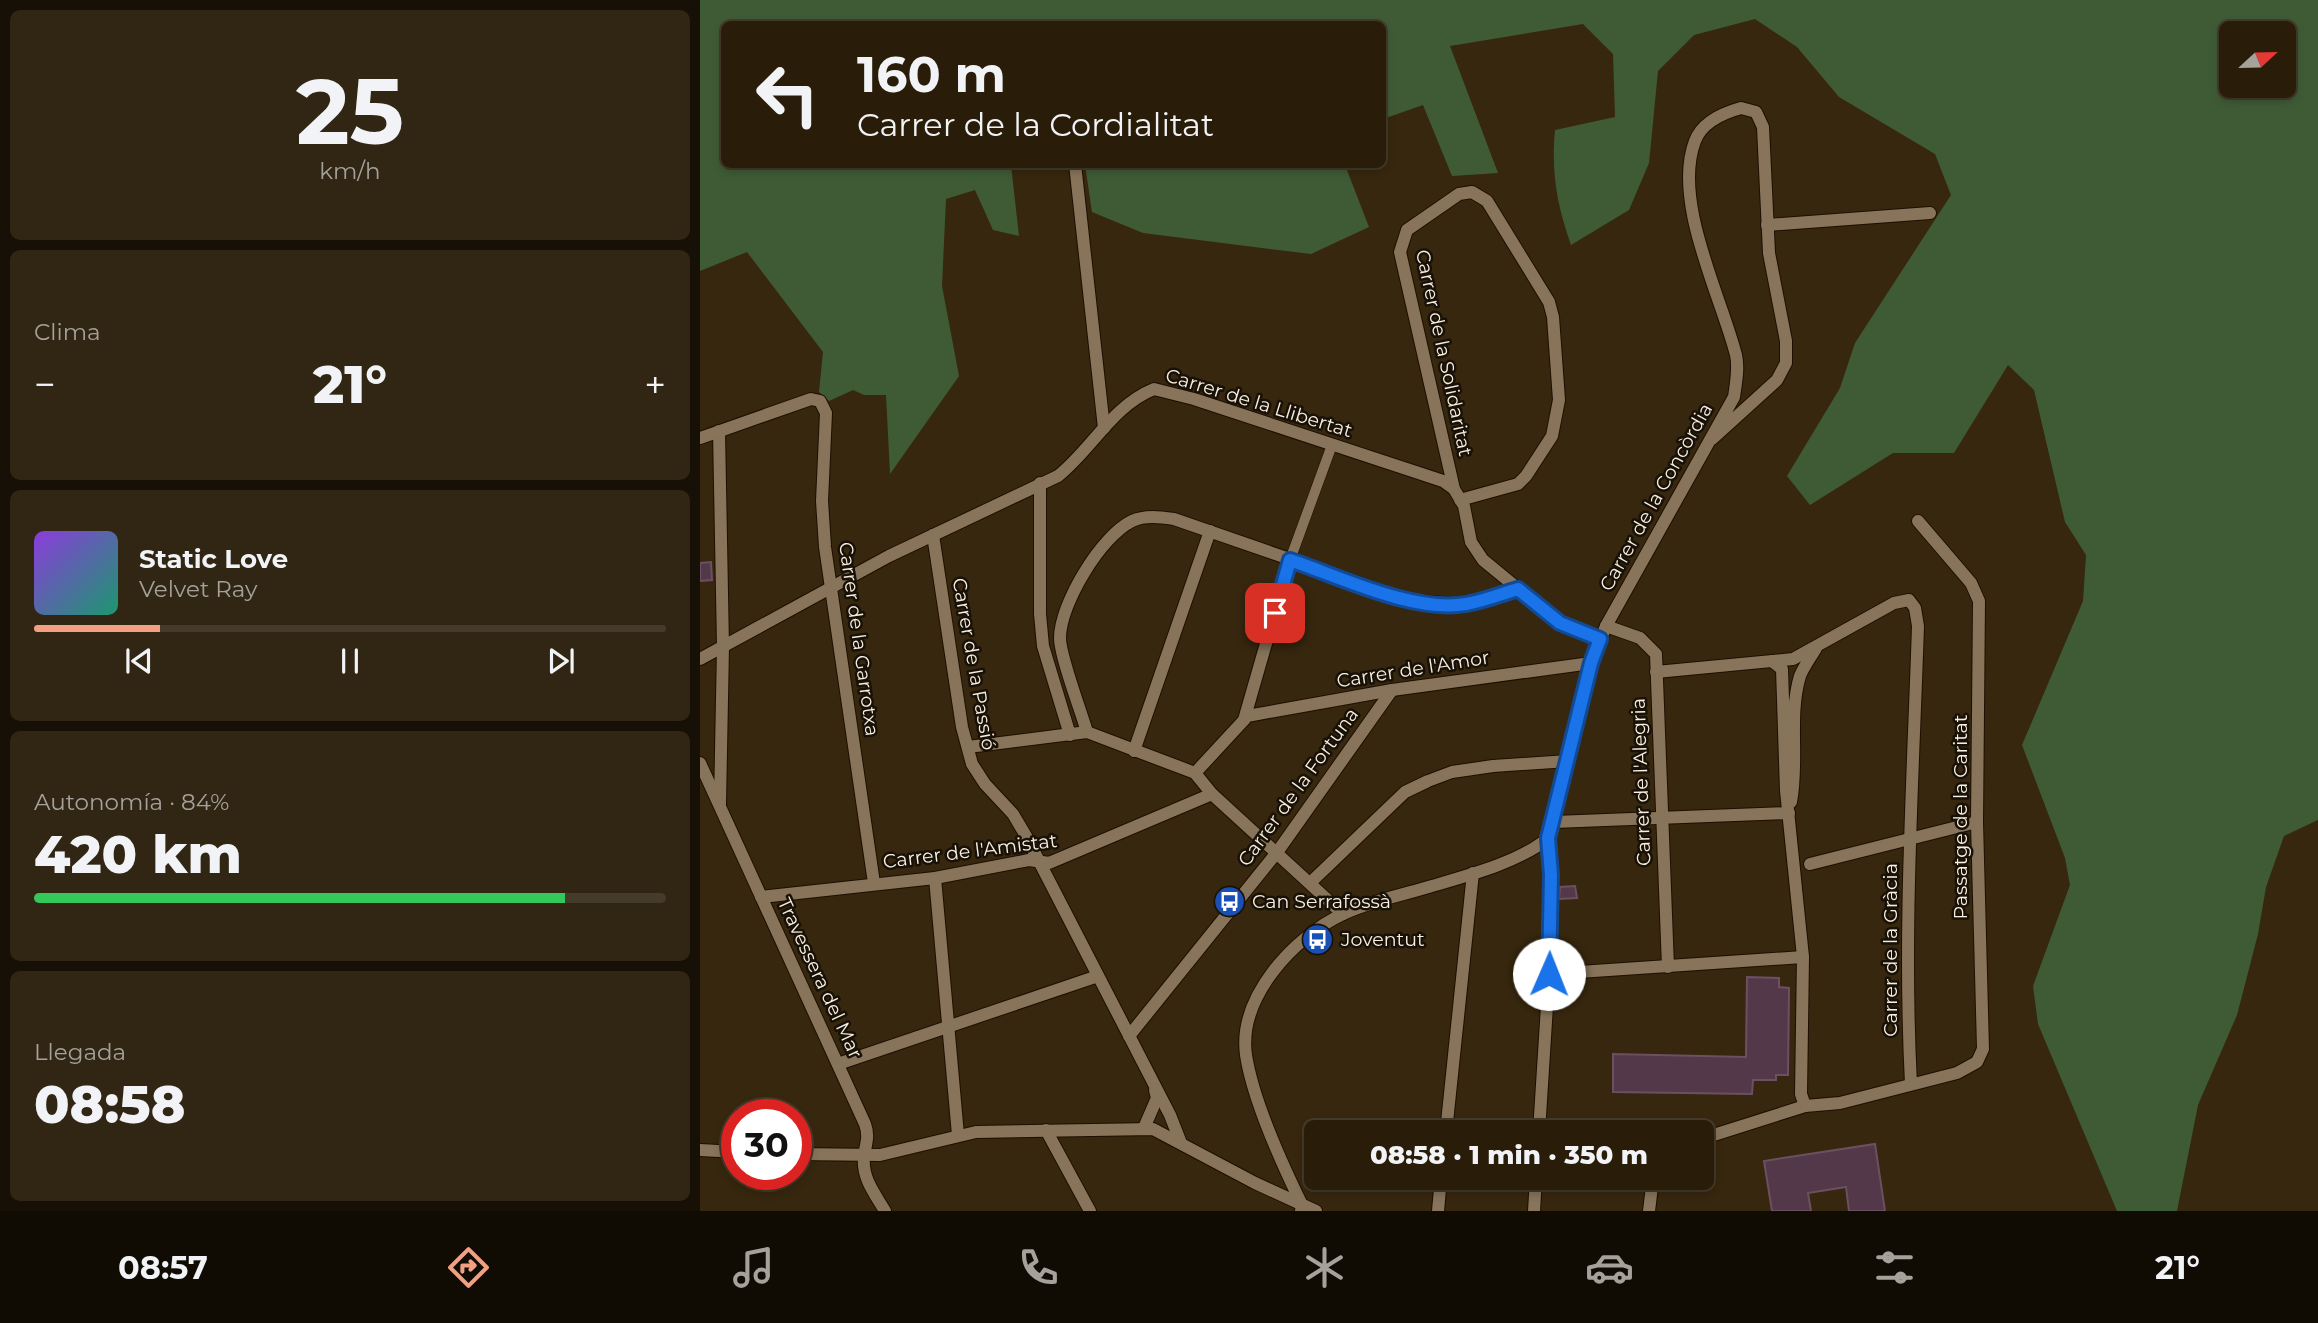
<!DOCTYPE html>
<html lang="es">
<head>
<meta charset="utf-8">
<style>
	:root { --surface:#291d0a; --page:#312613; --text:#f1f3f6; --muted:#a5a29c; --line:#453b2b; --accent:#f3a082 }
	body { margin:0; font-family:Montserrat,sans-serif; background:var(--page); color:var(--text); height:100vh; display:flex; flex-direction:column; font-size:26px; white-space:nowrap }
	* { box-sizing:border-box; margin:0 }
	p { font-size:23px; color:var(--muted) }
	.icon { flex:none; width:38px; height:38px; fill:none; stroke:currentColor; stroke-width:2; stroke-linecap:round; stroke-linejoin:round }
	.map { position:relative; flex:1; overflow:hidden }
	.side { display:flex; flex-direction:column; gap:10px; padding:10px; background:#171006; width:700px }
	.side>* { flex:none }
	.hud { position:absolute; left:21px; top:21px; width:665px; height:147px; border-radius:10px; box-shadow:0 4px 10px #0003,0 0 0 2px var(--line); background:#291d0a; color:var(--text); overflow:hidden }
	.needle { width:46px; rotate:68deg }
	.fabs { position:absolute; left:1519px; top:21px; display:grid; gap:14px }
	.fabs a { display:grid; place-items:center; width:77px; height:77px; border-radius:10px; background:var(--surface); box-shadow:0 4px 10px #0003,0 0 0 2px var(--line); font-size:35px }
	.speed { position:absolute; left:21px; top:1099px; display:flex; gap:14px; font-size:35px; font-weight:700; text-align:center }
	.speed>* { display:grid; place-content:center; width:91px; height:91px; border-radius:50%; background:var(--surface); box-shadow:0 4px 10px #0003,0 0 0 2px var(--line); line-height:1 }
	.speed .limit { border:10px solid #d22; background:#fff; color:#111 }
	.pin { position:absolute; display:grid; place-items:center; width:60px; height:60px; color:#fff; margin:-30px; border-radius:14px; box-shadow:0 4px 10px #0006 }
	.me { position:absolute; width:77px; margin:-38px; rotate:1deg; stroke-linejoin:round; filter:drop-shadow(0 0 5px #0008) }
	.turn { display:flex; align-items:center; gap:24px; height:147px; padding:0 21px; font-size:32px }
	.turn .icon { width:91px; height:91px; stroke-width:2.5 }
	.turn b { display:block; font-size:49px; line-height:60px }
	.big { font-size:52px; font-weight:800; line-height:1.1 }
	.side .card { flex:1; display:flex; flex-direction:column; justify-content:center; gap:10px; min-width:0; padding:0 24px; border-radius:10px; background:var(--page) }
	.side .dial { align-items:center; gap:0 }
	.dial b { font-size:91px; line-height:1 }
	.song { display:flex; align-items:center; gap:21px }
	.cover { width:84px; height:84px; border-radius:10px; background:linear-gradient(135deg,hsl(270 70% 55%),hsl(160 70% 35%)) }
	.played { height:7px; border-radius:4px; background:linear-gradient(90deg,var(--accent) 20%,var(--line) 20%) }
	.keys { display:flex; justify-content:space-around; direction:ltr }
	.heat { display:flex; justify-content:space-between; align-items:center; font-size:38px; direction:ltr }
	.charge { height:10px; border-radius:5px; background:linear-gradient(90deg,#34c759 84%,var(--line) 0) }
	.trip { position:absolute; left:604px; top:1120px; width:410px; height:70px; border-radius:10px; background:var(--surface); box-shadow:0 4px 10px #0003,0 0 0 2px var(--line); font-weight:800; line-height:70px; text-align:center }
	.dock { display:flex; height:112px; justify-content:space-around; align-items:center; background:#100c04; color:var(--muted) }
	.dock .icon { width:49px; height:49px }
	.dock .selected { color:var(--accent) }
	.dock b { font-size:32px; color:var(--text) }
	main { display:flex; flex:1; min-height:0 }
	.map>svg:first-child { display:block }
	.green { fill:#3f5b36; fill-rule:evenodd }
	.building { fill:#523849; stroke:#6c5062; stroke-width:2 }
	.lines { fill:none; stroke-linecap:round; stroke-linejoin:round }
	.pedestrian-casing { stroke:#1e0f00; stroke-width:11 }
	.minor-casing { stroke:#1e0f00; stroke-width:14 }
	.pedestrian { stroke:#87745a; stroke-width:10 }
	.minor { stroke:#87745a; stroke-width:12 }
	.route-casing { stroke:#114b97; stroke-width:18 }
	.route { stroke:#1a73e8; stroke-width:12 }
	.labels { text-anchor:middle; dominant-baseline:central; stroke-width:5; stroke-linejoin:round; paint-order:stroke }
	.street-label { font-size:19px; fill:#f9eee0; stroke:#181107 }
	.poi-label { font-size:19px; fill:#f9eee0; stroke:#181107; text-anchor:start }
</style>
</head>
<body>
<main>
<section class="side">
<div class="card dial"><b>25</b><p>km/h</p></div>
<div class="card"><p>Clima</p>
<div class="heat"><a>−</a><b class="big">21°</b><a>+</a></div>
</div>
<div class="card">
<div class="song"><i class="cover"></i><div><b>Static Love</b><p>Velvet Ray</p></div></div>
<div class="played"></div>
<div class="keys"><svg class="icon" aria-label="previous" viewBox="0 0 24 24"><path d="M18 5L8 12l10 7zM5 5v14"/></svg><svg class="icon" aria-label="pause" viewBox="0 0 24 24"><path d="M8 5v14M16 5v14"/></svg><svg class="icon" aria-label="next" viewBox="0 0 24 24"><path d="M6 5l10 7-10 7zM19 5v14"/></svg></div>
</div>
<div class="card"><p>Autonomía · 84%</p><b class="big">420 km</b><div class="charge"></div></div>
<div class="card"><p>Llegada</p><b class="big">08:58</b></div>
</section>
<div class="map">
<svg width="1618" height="1211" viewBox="0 0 1618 1211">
	<rect width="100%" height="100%" fill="#37270e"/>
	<g class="green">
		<path d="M 0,0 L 1618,0 L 1618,820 L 1584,836 L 1566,887 L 1558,934 L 1537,1015 L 1498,1105 L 1477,1211 L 1417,1211 L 1338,1024 L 1333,986 L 1370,885 L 1365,858 L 1322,745 L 1383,601 L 1386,555 L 1365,522 L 1334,390 L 1308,365 L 1254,453 L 1193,453 L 1110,505 L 1087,476 L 1140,388 L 1155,343 L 1251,195 L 1235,154 L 1139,97 L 1097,47 L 1055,19 L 994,35 L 958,71 L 949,163 L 929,210 L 871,245 C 857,205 851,173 855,130 L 915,117 L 913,54 L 883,24 L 750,46 L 798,173 L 752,176 L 723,105 L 683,119 L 682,24 L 24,24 L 24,164 L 311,165 L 319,236 L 293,230 L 275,190 L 246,199 L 242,286 L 259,376 L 190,474 L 186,395 L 164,395 L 153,390 L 129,401 L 119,392 L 123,352 L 47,252 L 0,271 ZM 1531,33 L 1584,33 L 1584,86 L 1531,86 Z"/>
		<path d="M 385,165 L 645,165 L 669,227 L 611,254 L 443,233 L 392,212 Z"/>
	</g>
	<g class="building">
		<path d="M 11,562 L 12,580 L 0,581 L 0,563 Z"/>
		<path d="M 875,886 L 877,898 L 859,899 L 860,887 Z"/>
		<path d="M 1047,977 L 1079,978 L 1079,987 L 1089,988 L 1088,1075 L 1076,1075 L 1076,1080 L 1053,1080 L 1052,1094 L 913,1092 L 913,1054 L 1046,1057 Z"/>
		<path d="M 1175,1144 L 1185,1211 L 1149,1211 L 1146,1187 L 1108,1193 L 1111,1211 L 1072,1211 L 1064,1161 Z"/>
	</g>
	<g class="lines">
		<defs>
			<path id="pedestrian" d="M 590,560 L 632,445"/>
			<g id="minor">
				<path d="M 375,164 L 404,428"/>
				<path d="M 1067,225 L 1230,213"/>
				<path d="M 19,431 L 23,647 L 20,804"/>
				<path d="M 0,438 L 111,399 L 120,401 L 126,413 L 122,501 L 125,547 L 174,883"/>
				<path d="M 340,483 L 340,614 L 343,646 L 370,735"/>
				<path d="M 760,500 L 818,484 L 826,476 L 852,436 L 859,400 L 853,317 L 849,302 L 787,201 L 772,192 L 759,194 L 707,230 L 700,252 L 754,489 L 764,506 L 771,542 L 783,560 L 860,623 L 900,639"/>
				<path d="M 233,535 L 262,727 L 272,764 L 285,784 L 313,814 L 326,836 L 470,1115 L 481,1143"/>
				<path d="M 906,626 L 940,638 L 956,654 L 968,967"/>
				<path d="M 0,659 L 189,556 L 358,476 C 392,449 412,406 454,389 L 494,399 L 743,481 L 754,489"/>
				<path d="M 1072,661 L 1082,669 L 1086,791 L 1103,957 L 1101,1094 L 1105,1106"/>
				<path d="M 956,672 L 1093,659 L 1194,603 L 1209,600 L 1215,608 L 1218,626 C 1213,779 1203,931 1211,1084"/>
				<path d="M 544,720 L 547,716 L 692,690 L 891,663"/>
				<path d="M 387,732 C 381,711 360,656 360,638 C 360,604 401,536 432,521 C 445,515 460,517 474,519 L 708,600 L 765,605 L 818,589"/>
				<path d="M 268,747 L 387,732 L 495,773 L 512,794 L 643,914"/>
				<path d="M 434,751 L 510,531"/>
				<path d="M 0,763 L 165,1124 C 170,1138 165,1144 164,1158 C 162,1178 175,1194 185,1211"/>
				<path d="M 495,773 L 544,720 L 590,560"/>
				<path d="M 1091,802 C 1099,761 1088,716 1100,676 C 1104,666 1111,657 1116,648"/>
				<path d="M 854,822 L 1089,813"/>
				<path d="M 1110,864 L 1277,822"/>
				<path d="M 235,878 L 258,1135"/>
				<path d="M 610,883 L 705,792 L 728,781 L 752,772 L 793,766 L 868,761"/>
				<path d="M 61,897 L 235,878 L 329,860 L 349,863 L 512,794"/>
				<path d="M 849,974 L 1103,957"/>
				<path d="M 429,1036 L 578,851 L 692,690"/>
				<path d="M 138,1064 L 398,976"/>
				<path d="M 444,1128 L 457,1098 L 455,1090"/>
				<path d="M 346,1130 L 390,1211"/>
				<path d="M 746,1132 L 773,873"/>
				<path d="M 839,1132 L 849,974 L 851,875 L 848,838 L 891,663 L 906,626 L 1034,397 C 1036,383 1039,368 1036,355 C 1021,296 972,201 995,141 C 1002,122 1023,113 1041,108 L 1056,112 L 1063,127 L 1069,253 L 1086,341 L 1086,363 L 1077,380 L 1012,439"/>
				<path d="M 1001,1139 L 1105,1106 L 1140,1103 L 1257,1073 L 1277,1062 L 1283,1049 L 1277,822 L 1279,601 L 1271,583 L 1218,521"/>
				<path d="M 0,1150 L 37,1152"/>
				<path d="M 96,1154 L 180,1155 L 276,1132 L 453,1129 L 555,1183 L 616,1211"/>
				<path d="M 601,1211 L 602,1205 C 582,1164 553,1101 546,1055 C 538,997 594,937 643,914 C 668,902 698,896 725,888 C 762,877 819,863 848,838"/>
				<path d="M 738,1211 L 741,1178"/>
				<path d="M 834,1211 L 836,1178"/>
				<path d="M 949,1211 L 953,1178"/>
			</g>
		</defs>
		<use href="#pedestrian" class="pedestrian-casing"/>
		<use href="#minor" class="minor-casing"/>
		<use href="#pedestrian" class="pedestrian"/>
		<use href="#minor" class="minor"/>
	</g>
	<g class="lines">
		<defs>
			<path id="route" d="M 575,613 L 590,560 C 640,577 714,613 766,604 C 784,601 801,594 818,589 L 860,623 L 900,639 L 891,663 L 848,838 L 851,875 L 849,974"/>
		</defs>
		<use href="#route" class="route-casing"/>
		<use href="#route" class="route"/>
	</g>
	<defs>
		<symbol id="bus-disc" viewBox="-11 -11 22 22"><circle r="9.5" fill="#1a4fb4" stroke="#181107"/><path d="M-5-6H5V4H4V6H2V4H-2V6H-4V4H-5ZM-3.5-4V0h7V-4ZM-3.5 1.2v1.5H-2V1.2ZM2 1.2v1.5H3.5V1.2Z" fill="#fff"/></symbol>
	</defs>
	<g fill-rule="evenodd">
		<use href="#bus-disc" x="512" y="884" width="35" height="35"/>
		<use href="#bus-disc" x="600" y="922" width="35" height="35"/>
	</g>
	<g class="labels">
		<g class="street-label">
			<text transform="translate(744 353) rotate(78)">Carrer de la Solidaritat</text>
			<text transform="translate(559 403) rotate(17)">Carrer de la Llibertat</text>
			<text transform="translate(956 497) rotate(-61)">Carrer de la Concòrdia</text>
			<text transform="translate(159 639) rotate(82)">Carrer de la Garrotxa</text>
			<text transform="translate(274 664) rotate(80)">Carrer de la Passió</text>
			<text transform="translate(713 669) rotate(-9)">Carrer de l'Amor</text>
			<text transform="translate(941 782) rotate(-92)">Carrer de l'Alegria</text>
			<text transform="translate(598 787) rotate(-54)">Carrer de la Fortuna</text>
			<text transform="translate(1260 817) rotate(-90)">Passatge de la Caritat</text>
			<text transform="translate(270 851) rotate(-7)">Carrer de l'Amistat</text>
			<text transform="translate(1190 950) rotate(-90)">Carrer de la Gràcia</text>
			<text transform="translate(120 978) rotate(65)">Travessera del Mar</text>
		</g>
		<g class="poi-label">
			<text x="552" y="901">Can Serrafossà</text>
			<text x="641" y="939">Joventut</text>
		</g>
	</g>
</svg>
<div class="fabs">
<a><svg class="needle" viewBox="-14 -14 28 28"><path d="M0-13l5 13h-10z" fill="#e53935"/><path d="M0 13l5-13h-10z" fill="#a5a29c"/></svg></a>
</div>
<div class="speed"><div class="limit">30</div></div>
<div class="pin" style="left:575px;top:613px;background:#d93025"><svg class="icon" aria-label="arrive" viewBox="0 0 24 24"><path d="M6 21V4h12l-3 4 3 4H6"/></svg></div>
<svg class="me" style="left:849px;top:974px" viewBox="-20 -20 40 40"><circle r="19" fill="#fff"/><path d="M0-13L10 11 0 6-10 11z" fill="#1a73e8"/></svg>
<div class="trip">08:58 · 1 min · 350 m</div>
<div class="hud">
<div class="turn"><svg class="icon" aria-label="left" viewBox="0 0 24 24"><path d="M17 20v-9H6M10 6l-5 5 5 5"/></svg><div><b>160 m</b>Carrer de la Cordialitat</div></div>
</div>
</div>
</main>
<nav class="dock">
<b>08:57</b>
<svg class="icon selected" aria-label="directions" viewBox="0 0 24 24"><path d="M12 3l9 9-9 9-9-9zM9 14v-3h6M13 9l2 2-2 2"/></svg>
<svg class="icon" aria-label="music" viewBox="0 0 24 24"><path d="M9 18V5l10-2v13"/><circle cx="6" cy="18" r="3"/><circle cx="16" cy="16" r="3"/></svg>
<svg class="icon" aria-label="phone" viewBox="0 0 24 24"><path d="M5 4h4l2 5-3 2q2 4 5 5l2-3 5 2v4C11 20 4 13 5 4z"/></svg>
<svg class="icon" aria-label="climate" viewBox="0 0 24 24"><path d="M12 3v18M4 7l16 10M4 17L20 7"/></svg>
<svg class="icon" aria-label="car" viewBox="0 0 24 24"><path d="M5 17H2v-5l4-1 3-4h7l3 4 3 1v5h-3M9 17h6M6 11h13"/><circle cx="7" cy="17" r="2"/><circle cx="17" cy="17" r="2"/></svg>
<svg class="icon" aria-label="filters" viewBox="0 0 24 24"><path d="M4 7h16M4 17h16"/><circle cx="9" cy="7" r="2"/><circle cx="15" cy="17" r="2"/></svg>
<b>21°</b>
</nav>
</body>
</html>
